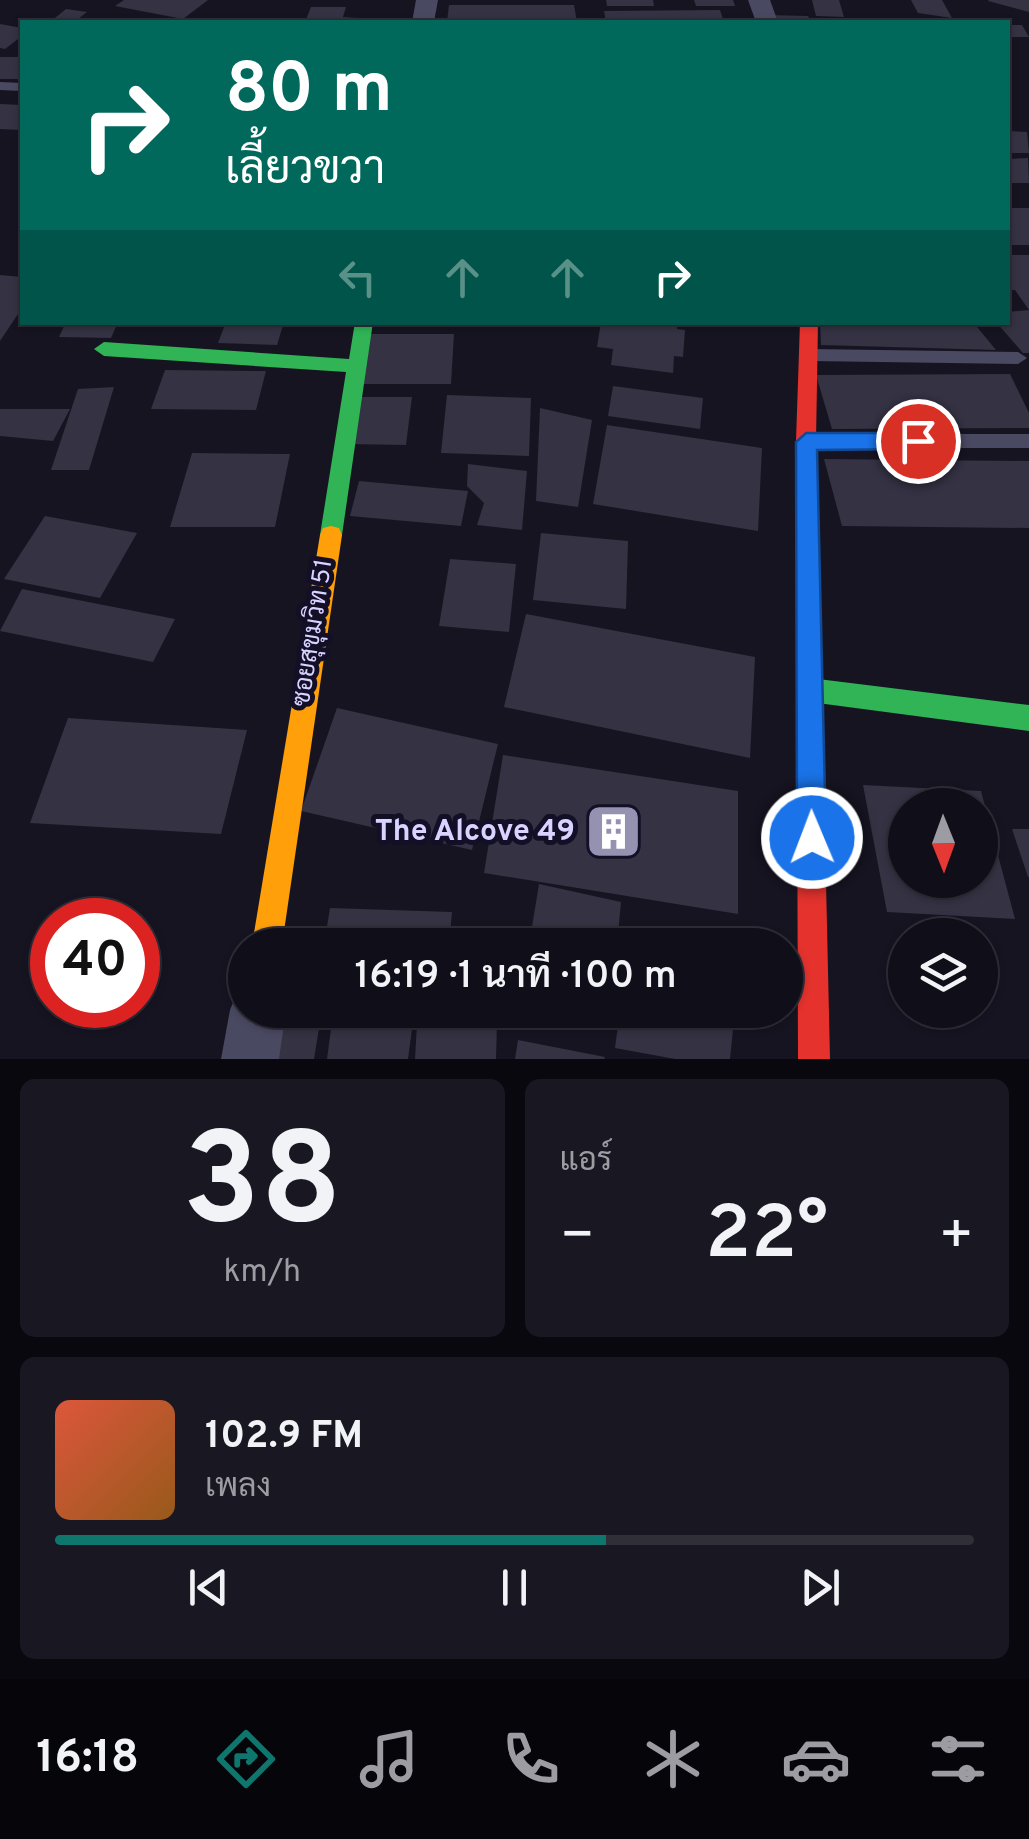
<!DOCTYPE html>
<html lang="th">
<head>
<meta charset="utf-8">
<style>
	:root { --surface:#100f19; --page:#191822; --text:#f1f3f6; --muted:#9c9ca2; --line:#302f38; --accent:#0f766e }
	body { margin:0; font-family:Overpass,Sarabun,sans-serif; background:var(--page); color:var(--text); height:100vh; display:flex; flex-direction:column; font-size:38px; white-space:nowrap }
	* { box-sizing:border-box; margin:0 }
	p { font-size:32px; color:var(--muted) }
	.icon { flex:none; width:55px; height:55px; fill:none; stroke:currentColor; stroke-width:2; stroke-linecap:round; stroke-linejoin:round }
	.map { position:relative; height:1059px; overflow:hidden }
	.details { display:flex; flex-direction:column; gap:20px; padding:20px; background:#09080e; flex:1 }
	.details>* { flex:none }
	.banner { position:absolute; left:20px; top:20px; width:990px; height:305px; border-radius:0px; box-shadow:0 2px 8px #0004,0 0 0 2px var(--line); background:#00695c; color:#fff; overflow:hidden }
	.needle { width:65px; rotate:179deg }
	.controls { position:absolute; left:888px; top:788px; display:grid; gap:20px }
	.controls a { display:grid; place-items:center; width:110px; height:110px; border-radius:50%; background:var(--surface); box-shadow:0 2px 8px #0004,0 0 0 2px var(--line); font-size:50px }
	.speed { position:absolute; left:30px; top:898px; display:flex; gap:20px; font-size:50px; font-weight:700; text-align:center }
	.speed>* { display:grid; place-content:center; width:130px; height:130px; border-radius:50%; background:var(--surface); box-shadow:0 2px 8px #0004,0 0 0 2px var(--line); line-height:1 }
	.speed .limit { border:15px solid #d22; background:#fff; color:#111 }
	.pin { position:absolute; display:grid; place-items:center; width:85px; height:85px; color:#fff; margin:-42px; border:5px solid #fff; border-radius:50%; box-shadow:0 2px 10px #0007 }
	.me { position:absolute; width:110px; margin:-55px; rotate:359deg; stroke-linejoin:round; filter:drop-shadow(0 0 8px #0008) }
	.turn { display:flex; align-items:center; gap:35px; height:210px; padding:0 40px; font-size:45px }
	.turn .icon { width:130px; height:130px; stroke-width:2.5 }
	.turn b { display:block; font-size:70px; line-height:85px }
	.lanes { display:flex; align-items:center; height:95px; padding:0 40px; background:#0003; justify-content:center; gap:50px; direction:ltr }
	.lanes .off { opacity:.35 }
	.big { font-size:75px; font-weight:600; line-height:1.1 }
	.details .card { flex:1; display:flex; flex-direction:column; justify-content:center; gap:15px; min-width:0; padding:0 35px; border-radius:15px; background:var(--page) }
	.details .dial { align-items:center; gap:0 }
	.dial b { font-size:130px; line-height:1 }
	.song { display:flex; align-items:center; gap:30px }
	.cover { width:120px; height:120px; border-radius:15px; background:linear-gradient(135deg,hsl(10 70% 55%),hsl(30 70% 35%)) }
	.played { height:10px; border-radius:5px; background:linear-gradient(90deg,var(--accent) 60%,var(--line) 60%) }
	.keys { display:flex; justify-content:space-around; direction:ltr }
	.heat { display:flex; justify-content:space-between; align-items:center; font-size:55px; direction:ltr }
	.details .tiles { flex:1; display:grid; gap:20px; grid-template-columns:1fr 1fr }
	.card:last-child { grid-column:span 2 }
	.trip { position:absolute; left:228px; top:928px; width:575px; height:100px; border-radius:50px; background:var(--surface); box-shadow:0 2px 8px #0004,0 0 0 2px var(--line); font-weight:600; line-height:100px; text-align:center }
	.dock { display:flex; height:160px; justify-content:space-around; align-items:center; background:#06060a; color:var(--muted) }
	.dock .icon { width:70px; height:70px }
	.dock .active { color:var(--accent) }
	.dock b { font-size:45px; color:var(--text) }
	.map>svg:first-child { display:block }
	.building { fill:#343243; fill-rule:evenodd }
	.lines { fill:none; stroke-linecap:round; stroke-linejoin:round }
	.lane { fill:#4a4962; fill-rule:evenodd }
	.street { fill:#4a4962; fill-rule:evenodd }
	.fast { fill:#30b455; fill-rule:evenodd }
	.slow { fill:#ff9f0a; fill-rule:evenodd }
	.jam { fill:#e5322d; fill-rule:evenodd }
	.route { fill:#1a73e8; stroke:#114b97; stroke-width:2.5 }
	.labels { text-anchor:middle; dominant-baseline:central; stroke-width:10; stroke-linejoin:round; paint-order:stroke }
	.street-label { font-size:25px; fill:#d9d4ff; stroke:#130f26 }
	.near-poi-label { font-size:30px; font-weight:bold; fill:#d9d4ff; stroke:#130f26; text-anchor:end }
</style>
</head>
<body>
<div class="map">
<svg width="1029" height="1059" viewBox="0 0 1029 1059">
	<rect width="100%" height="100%" fill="#161421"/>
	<g class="building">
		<path d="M 124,0 L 208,0 L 183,19 L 115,6 Z"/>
		<path d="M 606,0 L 653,0 L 654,6 L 607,6 Z"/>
		<path d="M 694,0 L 733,0 L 735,6 L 696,6 Z"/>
		<path d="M 812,0 L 839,0 L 844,17 L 816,16 Z"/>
		<path d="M 911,0 L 942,0 L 952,18 L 918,13 Z"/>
		<path d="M 989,0 L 1029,0 L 1029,12 L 988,1 Z"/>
		<path d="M 449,5 L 574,5 L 577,22 L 447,22 Z"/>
		<path d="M 311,7 L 346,7 L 343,17 L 357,18 L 355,22 L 305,22 Z"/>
		<path d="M 66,9 L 87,12 L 74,22 L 50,22 Z"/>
		<path d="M 720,10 L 724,22 L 606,22 L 604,11 Z"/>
		<path d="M 768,15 L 808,16 L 811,22 L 771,22 Z"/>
		<path d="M 0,24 L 22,28 L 22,36 L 5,49 L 0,48 Z"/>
		<path d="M 1008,25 L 1022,25 L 1029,37 L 1008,37 Z"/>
		<rect x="0" y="57" width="22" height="22"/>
		<path d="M 0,104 L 22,105 L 22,130 L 0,129 Z"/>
		<path d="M 1008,131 L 1027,132 L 1029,153 L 1008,153 Z"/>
		<path d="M 1008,159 L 1028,158 L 1029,183 L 1008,183 Z"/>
		<rect x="1008" y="208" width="21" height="37"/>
		<path d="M 1008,255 L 1029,255 L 1029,353 L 1023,353 L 996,322 L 1008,322 L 1008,312 L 1029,310 L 1015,290 L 1008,290 Z"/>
		<path d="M 0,275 L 22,277 L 22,308 L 0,341 Z"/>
		<path d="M 66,322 L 118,322 L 111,338 L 59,337 Z"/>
		<path d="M 226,322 L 284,322 L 277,345 L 218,343 Z"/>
		<path d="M 601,322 L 677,322 L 677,329 L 685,330 L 683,357 L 674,356 L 673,373 L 611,365 L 613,349 L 597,347 Z"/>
		<path d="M 820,322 L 973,322 L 996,350 L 821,345 Z"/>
		<path d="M 365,334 L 454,334 L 451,384 L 357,384 Z"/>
		<path d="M 165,370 L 266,371 L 256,410 L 151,409 Z"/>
		<path d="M 1010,374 L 1029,413 L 1029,428 L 832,429 L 816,375 Z"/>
		<path d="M 613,386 L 703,398 L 700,429 L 608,416 Z"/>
		<path d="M 114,387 L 89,470 L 51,470 L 78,389 Z"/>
		<path d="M 447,395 L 531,398 L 529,456 L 441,453 Z"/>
		<path d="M 356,397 L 412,397 L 406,445 L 347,444 Z"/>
		<path d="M 540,408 L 592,420 L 578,507 L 536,501 Z"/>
		<path d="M 0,409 L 70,409 L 53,441 L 0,436 Z"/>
		<path d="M 607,425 L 762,448 L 758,531 L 593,504 Z"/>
		<path d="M 192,453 L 290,454 L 275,527 L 170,527 Z"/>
		<path d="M 824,459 L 1029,461 L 1029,528 L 842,526 Z"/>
		<path d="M 468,464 L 527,471 L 522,530 L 477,525 L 484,503 L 467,486 Z"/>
		<path d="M 359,481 L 468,491 L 461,526 L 350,516 Z"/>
		<path d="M 45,516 L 137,533 L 100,598 L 4,579 Z"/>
		<path d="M 541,533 L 628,541 L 626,609 L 533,600 Z"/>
		<path d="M 450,559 L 516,564 L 509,632 L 439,626 Z"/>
		<path d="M 22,589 L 175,619 L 153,662 L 0,631 Z"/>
		<path d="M 526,614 L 755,657 L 750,758 L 504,707 Z"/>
		<path d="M 337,708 L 498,744 L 472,850 L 301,811 Z"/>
		<path d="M 68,718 L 247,730 L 221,834 L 30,823 Z"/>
		<path d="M 503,755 L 738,791 L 738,914 L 484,873 Z"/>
		<path d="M 863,785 L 981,791 L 1015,919 L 887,912 ZM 905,805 L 980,805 L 980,880 L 905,880 Z"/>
		<path d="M 1012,829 L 1029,829 L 1029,877 L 1028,877 Z"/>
		<path d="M 539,884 L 621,902 L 617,945 L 529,945 Z"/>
		<path d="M 330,908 L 452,912 L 449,945 L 324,945 Z"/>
		<path d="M 274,1010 L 322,1010 L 314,1059 L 266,1059 Z"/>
		<path d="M 620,1010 L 735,1010 L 730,1059 L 675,1059 L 615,1048 Z"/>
		<path d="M 333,1014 L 414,1014 L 408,1059 L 327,1059 Z"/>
		<path d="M 497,1022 L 496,1059 L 415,1059 L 417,1024 Z"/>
		<path d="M 518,1040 L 605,1057 L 604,1059 L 515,1059 Z"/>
	</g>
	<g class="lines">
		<g class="lane">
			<path d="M 0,82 L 22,83 L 22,91 L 0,90 Z"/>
			<path d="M 810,349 L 1018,352 L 1027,358 L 1018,364 L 810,361 L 801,355 Z"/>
			<path d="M 811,434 L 1029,434 L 1029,448 L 811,448 L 802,441 Z"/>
		</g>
		<g class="street">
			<path d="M 416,0 L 438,0 L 434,22 L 412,22 Z"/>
			<path d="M 748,0 L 770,0 L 778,22 L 756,22 Z"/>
			<path d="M 245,987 L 245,1010 L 286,1010 L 279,1059 L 221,1059 L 230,1010 L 238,990 Z"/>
		</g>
		<g class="fast">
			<path d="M 355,322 L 373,322 L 342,535 L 339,542 L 323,542 L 320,535 L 346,372 L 104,356 L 94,349 L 104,342 L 349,359 Z"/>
			<path d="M 810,678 L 1029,705 L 1029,731 L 810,702 L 801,698 L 797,690 L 801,682 Z"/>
		</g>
		<path class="slow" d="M 331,526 L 339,528 L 342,535 L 282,945 L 252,945 L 320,535 L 323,528 Z"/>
		<path class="jam" d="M 800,322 L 818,322 L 816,441 L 830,1059 L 798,1059 L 796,441 Z"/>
	</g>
	<path class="route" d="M 806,433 L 918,433 L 928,441 L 918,449 L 817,450 L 826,838 L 822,848 L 812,852 L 801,848 L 797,838 L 796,442 Z"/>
	<defs>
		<symbol id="building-square" viewBox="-11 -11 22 22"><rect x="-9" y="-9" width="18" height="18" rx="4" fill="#9591b1" stroke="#130f26"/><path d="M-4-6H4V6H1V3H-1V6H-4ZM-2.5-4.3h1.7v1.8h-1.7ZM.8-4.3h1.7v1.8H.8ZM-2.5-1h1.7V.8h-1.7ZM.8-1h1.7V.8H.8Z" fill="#fff"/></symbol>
	</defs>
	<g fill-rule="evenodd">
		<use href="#building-square" x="582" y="800" width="63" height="63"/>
	</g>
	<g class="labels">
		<g class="street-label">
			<text transform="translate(314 633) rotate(-81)">ซอยสุขุมวิท 51</text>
		</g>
		<g class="near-poi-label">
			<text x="575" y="832">The Alcove 49</text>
		</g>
	</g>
</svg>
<div class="controls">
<a><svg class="needle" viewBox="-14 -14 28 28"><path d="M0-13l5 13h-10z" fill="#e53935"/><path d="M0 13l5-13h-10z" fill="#9c9ca2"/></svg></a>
<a><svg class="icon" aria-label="layers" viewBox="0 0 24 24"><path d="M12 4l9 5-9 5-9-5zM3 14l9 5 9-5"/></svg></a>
</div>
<div class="speed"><div class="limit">40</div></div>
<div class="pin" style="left:918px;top:441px;background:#d93025"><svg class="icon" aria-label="arrive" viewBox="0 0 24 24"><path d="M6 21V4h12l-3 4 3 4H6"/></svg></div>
<svg class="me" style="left:812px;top:838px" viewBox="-20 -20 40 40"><circle r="17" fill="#1a73e8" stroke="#fff" stroke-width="3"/><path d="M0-11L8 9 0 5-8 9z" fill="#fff"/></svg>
<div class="trip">16:19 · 1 นาที · 100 m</div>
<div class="banner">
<div class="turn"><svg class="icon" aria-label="right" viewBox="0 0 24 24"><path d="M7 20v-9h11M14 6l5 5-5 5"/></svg><div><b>80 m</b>เลี้ยวขวา</div></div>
<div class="lanes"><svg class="icon off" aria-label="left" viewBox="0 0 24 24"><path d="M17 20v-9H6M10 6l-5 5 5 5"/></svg><svg class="icon off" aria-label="ahead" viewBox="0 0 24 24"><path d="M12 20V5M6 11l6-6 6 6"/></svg><svg class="icon off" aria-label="ahead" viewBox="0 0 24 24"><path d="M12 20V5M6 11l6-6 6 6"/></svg><svg class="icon" aria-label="right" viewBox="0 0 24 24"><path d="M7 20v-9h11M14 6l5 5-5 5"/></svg></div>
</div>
</div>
<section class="details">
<div class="tiles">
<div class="card dial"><b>38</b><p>km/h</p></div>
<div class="card"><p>แอร์</p>
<div class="heat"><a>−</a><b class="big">22°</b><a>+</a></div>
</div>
<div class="card">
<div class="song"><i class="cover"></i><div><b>102.9 FM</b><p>เพลง</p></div></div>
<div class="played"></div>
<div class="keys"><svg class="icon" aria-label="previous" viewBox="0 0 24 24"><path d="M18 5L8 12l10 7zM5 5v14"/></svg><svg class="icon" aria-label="pause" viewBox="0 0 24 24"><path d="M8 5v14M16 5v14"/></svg><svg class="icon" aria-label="next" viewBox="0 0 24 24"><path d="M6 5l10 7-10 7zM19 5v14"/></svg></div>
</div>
</div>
</section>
<nav class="dock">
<b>16:18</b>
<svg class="icon active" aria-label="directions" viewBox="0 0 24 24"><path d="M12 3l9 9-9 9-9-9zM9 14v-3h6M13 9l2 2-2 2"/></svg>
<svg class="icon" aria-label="music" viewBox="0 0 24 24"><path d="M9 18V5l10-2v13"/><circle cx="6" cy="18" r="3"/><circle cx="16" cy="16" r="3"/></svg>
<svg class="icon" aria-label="phone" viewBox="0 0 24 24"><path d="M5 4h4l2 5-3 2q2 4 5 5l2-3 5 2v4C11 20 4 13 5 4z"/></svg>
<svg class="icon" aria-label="climate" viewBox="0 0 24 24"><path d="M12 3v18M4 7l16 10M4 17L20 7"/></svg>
<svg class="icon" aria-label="car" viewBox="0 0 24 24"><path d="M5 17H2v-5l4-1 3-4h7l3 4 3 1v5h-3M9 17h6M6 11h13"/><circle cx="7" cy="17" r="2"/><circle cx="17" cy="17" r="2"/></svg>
<svg class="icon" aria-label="filters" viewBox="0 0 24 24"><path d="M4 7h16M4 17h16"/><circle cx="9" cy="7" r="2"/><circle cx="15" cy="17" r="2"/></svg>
</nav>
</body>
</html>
